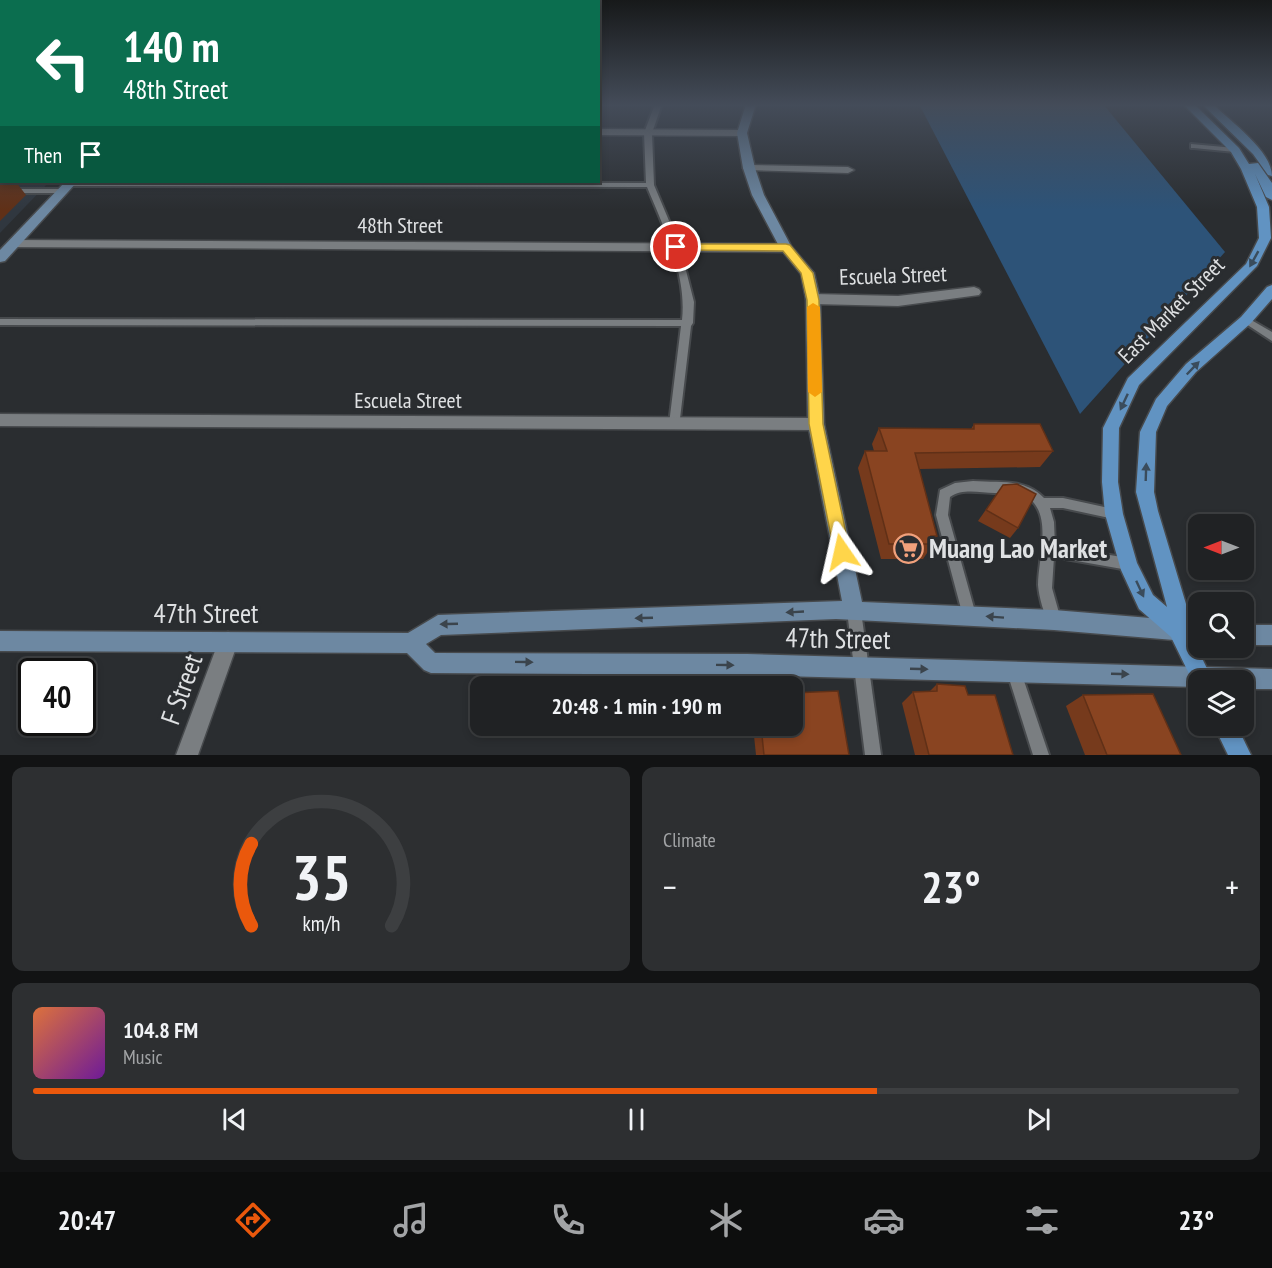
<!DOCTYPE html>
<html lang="en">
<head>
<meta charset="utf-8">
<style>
	:root { --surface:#202224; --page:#2d2f31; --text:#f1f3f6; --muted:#a2a4a6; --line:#3d3f41; --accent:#ea580c }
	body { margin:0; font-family:"PT Sans Narrow",sans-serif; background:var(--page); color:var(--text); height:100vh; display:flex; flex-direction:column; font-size:22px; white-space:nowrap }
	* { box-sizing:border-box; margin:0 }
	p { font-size:20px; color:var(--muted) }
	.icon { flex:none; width:33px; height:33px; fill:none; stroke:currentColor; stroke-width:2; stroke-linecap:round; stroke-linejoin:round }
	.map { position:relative; height:755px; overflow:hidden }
	.details { display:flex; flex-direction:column; gap:12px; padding:12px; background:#121314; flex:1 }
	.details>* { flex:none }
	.banner { position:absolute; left:0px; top:0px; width:600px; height:183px; box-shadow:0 3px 9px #0003,0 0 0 2px var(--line); background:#0b6e4f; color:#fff; overflow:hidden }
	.needle { width:39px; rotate:270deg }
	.controls { position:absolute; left:1188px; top:514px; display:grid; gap:12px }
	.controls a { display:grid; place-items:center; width:66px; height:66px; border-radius:12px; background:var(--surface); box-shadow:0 3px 9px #0003,0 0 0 2px var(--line); font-size:30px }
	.speed { position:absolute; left:18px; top:658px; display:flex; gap:12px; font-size:30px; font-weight:700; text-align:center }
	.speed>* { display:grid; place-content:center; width:78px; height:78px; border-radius:50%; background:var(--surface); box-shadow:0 3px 9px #0003,0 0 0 2px var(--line); line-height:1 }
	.speed .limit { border:3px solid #111; border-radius:9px; background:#fff; color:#111 }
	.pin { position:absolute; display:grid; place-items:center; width:51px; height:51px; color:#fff; margin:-26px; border:3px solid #fff; border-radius:50%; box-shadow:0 2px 6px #0007 }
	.me { position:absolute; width:66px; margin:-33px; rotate:349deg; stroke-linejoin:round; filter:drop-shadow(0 0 4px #0008) }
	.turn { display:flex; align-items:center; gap:21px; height:126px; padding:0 24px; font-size:27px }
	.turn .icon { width:78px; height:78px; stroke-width:2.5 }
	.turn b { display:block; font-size:42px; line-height:51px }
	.then { display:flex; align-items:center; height:57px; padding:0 24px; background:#0003; gap:12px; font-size:22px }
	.big { font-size:45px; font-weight:600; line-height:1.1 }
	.details .tile { flex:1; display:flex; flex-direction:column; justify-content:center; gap:9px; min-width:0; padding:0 21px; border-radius:12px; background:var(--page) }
	.details .dial { align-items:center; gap:0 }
	.dial svg { height:156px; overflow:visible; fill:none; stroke:var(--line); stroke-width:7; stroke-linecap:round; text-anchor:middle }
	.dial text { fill:var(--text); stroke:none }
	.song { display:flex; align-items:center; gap:18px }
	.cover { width:72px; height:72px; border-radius:9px; background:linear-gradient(135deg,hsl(20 70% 55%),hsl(280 70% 35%)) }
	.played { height:6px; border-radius:3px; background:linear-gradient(90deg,var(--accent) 70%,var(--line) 70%) }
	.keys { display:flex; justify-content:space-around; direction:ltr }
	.heat { display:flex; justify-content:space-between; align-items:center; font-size:33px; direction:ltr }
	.details .tiles { flex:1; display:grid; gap:12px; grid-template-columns:1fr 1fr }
	.tile:last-child { grid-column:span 2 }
	.trip { position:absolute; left:470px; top:676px; width:333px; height:60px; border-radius:12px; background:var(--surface); box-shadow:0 3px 9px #0003,0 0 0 2px var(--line); font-weight:600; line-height:60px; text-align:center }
	.tab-bar { display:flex; height:96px; justify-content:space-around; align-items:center; background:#0d0e0e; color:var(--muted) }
	.tab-bar .icon { width:42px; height:42px }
	.tab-bar .active { color:var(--accent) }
	.tab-bar b { font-size:27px; color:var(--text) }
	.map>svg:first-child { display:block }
	.built { fill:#30373f }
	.green { fill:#2d5378 }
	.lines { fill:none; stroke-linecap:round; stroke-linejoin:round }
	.lane-casing { stroke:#474a4d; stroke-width:4 }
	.street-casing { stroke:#474a4d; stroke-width:3 }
	.secondary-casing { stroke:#474a4d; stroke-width:3 }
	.primary-casing { stroke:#474a4d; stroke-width:3 }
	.lane { fill:#7a7e81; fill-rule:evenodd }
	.street { fill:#7a7e81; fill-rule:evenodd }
	.secondary { fill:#6d88a2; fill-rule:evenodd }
	.primary { fill:#6193c2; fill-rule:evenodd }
	.wall { fill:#763a1c }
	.shaded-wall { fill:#603017 }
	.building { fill:#894421; stroke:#603017; stroke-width:1.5 }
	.oneway { fill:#3a4c5c }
	.oneway2 { fill:#3b444c }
	.route { fill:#ffd54a; stroke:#a68a30; stroke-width:1.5 }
	.slow { fill:#f59e0b }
	.labels { text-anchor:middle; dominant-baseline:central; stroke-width:6; stroke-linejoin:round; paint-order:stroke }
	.street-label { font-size:22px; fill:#dfe1e3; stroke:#2a2d30 }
	.near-poi-label { font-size:27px; font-weight:bold; fill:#dfe1e3; stroke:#2a2d30; text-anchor:start }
	.near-street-label { font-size:27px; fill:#dfe1e3; stroke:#2a2d30 }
</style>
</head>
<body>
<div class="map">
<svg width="1272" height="755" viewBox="0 0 1272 755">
	<rect width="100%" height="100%" fill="#2a2d30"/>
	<path class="built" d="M 0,104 L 2,182 L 49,182 L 0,233 Z"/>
	<path class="green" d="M 919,104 L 1103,104 L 1225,252 L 1080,414 Z"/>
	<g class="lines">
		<defs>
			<g id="lane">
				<path d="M 655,104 L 662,104 L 652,133 L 654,185 L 680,247 L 694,302 L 693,323 L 691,326 L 679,427 L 671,427 L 669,424 L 681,326 L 0,325 L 0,319 L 682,320 C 687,275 664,228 647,187 L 69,186 L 65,184 L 69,182 L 646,183 L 644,133 Z"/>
				<path d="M 1191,144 L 1235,148 L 1239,150 L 1235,152 L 1194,148 L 1191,148 Z"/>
				<path d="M 0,189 L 62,189 L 66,191 L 62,193 L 0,193 Z"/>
				<path d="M 1246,317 L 1272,332 L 1272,341 L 1243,322 L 1241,320 L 1243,318 Z"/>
				<path d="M 973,481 C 999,483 1025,478 1044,498 L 1063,498 L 1118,510 L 1120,514 L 1118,518 L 1114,519 L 1063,508 L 1050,508 L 1054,522 L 1055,546 L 1128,558 L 1133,560 L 1134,564 L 1133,568 L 1128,570 L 1054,557 L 1052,588 L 1061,620 L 1059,625 L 1054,627 L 1049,625 C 1044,613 1039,598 1038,585 C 1038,558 1055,509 1023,495 C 1015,491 1004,493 995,493 C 980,493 963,488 950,497 L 948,515 L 976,615 L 974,620 L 969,622 L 964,620 L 936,515 L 940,490 L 955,483 Z"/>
				<path d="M 854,604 L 859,606 L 861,611 L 881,755 L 865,755 L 847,611 L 849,606 Z"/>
				<path d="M 1014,665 L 1019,667 L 1021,672 L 1049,755 L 1033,755 L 1007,672 L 1009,667 Z"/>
			</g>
			<g id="street">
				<path d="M 598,129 L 742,130 L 747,133 L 742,136 L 598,135 Z"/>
				<path d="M 749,165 L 848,167 L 854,170 L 848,173 L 745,170 L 743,168 Z"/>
				<path d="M 13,240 L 786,244 L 792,248 L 786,252 L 9,247 L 7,244 Z"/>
				<path d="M 974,287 L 979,289 L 981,292 L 979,295 L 898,306 L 813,304 L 806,299 L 813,294 L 898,296 Z"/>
				<path d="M 0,414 L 816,418 L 822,420 L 824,424 L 822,428 L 816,430 L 0,426 Z"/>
				<path d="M 228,632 L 235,635 L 238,642 L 198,755 L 176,755 L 221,635 Z"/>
			</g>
			<g id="secondary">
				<path d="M 746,104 L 756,104 L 747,133 L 755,168 L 764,195 L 791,246 L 814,273 L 820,299 L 824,424 L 862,602 L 1054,610 L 1198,622 L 1198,642 L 1054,630 L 836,619 L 441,635 L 426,644 L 435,653 L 747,654 L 1272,669 L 1272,689 L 1244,689 L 1244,681 L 1198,681 L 1198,687 L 747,675 L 431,673 L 424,670 L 407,653 L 0,651 L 0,631 L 408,633 L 438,615 L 842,601 L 808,424 L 806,299 L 801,274 L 780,248 L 752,195 L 743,168 L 737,133 Z"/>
				<path d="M 65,182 L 77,182 L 5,261 L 0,262 L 0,250 Z"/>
				<rect x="1244" y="625" width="28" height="20"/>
			</g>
			<g id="primary">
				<path d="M 1183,104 L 1194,104 L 1239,148 L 1249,164 L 1258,163 L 1272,183 L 1272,200 L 1266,197 L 1255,174 L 1269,207 L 1271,238 L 1257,266 L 1139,385 L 1119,428 L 1118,482 L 1123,514 L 1137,563 L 1153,595 L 1167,607 L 1136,492 L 1140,432 L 1156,399 L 1186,364 L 1241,317 L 1267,287 L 1272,285 L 1272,299 L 1251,323 L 1196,372 L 1167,406 L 1156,432 L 1154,492 L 1158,511 L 1186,604 L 1188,629 L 1213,681 L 1198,681 L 1198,689 L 1196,688 L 1171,637 L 1139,609 L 1121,570 L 1105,514 L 1102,482 L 1103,428 L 1128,378 L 1246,264 L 1259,238 L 1257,207 L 1241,169 L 1231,152 Z"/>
				<path d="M 1202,104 L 1213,104 C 1231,122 1272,151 1272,176 L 1268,175 L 1253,154 Z"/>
				<path d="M 1214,726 L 1237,726 L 1251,755 L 1228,755 Z"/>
			</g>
		</defs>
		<use href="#lane" class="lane-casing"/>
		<use href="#street" class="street-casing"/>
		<use href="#secondary" class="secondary-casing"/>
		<use href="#primary" class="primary-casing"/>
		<use href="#lane" class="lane"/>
		<use href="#street" class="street"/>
		<use href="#secondary" class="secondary"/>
		<use href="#primary" class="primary"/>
	</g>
	<g class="wall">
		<path d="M 974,424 L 1053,451 L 1040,467 L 919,469 L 937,536 L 933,542 L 933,544 L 923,559 L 881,559 L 858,468 L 865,451 L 874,451 L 872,444 L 879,428 L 971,429 Z"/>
		<path d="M 1003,485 L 1018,528 L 1010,538 L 978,521 Z"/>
		<path d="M 937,684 L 968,695 L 1013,755 L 915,755 L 902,703 L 913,692 L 930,691 Z"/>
		<path d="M 1083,695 L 1181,755 L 1085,755 L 1066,706 Z"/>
		<path d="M 753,726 L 792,726 L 849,755 L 756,755 Z"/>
	</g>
	<path class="shaded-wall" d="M 2,180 L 2,182 L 16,182 L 26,195 L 0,221 L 0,182 Z"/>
	<g class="building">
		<path d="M 0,173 L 2,173 L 2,180 L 0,182 Z"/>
		<path d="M 974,424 L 1040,424 L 1053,451 L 915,453 L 937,536 L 931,536 L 933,544 L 889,544 L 865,451 L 887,451 L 879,428 L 974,429 Z"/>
		<path d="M 1017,484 L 1036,494 L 1018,528 L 986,510 L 1003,485 Z"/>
		<path d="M 937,684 L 965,686 L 968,695 L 995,695 L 1013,755 L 929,755 L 913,692 L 937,691 Z"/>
		<path d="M 838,691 L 849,755 L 764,755 L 761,726 L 792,726 L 792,693 Z"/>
		<path d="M 1153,694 L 1181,755 L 1107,755 L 1083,695 Z"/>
	</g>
	<defs><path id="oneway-solid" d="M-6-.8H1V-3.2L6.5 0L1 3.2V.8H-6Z" transform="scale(1.5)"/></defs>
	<g class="oneway">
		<use href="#oneway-solid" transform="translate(1254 259) rotate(119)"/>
		<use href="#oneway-solid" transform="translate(1193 368) rotate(-46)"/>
		<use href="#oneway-solid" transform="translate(1124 402) rotate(115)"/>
		<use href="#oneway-solid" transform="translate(1146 472) rotate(-88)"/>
		<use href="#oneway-solid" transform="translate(1140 589) rotate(65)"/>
	</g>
	<g class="oneway2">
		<use href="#oneway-solid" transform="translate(795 612) rotate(177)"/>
		<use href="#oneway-solid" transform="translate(995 617) rotate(-176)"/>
		<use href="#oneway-solid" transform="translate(644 618) rotate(178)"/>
		<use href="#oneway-solid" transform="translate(449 624) rotate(178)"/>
		<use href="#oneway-solid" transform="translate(524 662) rotate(1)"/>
		<use href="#oneway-solid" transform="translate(725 665) rotate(1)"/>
		<use href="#oneway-solid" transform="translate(919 669) rotate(2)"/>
		<use href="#oneway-solid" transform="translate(1120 674) rotate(2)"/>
	</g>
	<linearGradient id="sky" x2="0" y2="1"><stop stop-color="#17191a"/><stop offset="0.5" stop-color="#444c59"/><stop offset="1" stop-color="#444c59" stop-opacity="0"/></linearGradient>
	<rect width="1272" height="210" fill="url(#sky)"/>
	<path class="route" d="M 676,244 L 786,244 L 790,245 L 813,273 L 819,300 L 823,424 L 850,552 L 848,557 L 842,560 L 836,557 L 834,552 L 809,424 L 807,300 L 801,273 L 783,251 L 672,250 L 672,245 Z"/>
	<path class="slow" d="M 813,303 L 820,307 L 822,392 L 815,397 L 808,392 L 807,307 Z"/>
	<defs>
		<symbol id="supermarket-ring" viewBox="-11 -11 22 22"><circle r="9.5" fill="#2a2d30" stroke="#f1a17c" stroke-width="1.5"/><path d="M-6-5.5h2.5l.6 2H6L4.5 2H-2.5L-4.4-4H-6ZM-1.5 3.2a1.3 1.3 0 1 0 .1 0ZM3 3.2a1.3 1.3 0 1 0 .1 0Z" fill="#f1a17c"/></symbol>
	</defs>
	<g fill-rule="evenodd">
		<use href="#supermarket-ring" x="892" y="532" width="33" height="33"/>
	</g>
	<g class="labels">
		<g class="street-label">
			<text x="400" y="225">48th Street</text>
			<text transform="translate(893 275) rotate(-2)">Escuela Street</text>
			<text transform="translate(1171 310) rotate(-45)">East Market Street</text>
			<text x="408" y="400">Escuela Street</text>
		</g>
		<g class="near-poi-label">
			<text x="929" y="548">Muang Lao Market</text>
		</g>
		<g class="near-street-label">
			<text x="206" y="613">47th Street</text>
			<text transform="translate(838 638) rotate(1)">47th Street</text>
			<text transform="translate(181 689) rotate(-70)">F Street</text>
		</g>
	</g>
</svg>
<div class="controls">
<a><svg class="needle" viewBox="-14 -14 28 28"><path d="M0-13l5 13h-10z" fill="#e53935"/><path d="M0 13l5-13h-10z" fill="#a2a4a6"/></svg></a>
<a><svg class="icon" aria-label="search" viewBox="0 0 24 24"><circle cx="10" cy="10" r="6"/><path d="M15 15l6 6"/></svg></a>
<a><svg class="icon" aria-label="layers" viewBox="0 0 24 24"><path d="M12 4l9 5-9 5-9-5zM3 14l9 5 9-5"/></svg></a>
</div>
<div class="speed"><div class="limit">40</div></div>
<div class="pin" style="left:676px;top:247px;background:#d93025"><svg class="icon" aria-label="arrive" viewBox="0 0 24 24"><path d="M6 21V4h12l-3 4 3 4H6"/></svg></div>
<svg class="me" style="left:842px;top:552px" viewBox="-20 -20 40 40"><path d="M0-17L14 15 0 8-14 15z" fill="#ffd54a" stroke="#fff" stroke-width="4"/></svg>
<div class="trip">20:48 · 1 min · 190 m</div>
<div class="banner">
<div class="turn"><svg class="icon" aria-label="left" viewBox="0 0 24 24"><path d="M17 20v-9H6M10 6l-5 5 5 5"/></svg><div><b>140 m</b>48th Street</div></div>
<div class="then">Then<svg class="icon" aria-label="arrive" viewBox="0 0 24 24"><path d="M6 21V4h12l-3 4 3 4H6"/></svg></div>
</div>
</div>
<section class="details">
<div class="tiles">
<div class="tile dial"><svg viewBox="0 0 100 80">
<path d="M14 69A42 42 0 1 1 86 69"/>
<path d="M14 69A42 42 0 0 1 14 27" stroke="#ea580c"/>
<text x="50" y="56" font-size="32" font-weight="700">35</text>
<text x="50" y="72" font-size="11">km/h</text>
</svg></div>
<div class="tile"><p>Climate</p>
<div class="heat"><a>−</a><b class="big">23°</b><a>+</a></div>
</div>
<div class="tile">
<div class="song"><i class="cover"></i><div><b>104.8 FM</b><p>Music</p></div></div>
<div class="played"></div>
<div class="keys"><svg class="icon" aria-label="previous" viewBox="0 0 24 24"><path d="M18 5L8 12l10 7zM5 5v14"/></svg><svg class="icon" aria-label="pause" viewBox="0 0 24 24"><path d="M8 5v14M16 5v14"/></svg><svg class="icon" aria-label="next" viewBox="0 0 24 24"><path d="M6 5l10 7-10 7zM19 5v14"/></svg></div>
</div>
</div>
</section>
<nav class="tab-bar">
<b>20:47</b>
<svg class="icon active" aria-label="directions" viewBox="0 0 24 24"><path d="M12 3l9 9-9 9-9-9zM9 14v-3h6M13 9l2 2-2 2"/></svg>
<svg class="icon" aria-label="music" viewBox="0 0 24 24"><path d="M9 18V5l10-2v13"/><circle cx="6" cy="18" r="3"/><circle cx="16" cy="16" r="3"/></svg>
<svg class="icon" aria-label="phone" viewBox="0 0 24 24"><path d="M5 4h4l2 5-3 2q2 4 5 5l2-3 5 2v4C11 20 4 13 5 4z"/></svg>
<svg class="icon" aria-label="climate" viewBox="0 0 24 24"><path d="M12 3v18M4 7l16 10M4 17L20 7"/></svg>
<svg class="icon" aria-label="car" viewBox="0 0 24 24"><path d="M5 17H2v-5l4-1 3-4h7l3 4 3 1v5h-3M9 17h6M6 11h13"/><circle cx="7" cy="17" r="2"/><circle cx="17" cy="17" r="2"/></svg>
<svg class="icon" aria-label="filters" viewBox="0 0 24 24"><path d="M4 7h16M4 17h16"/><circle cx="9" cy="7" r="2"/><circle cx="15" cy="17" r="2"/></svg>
<b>23°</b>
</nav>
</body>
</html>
